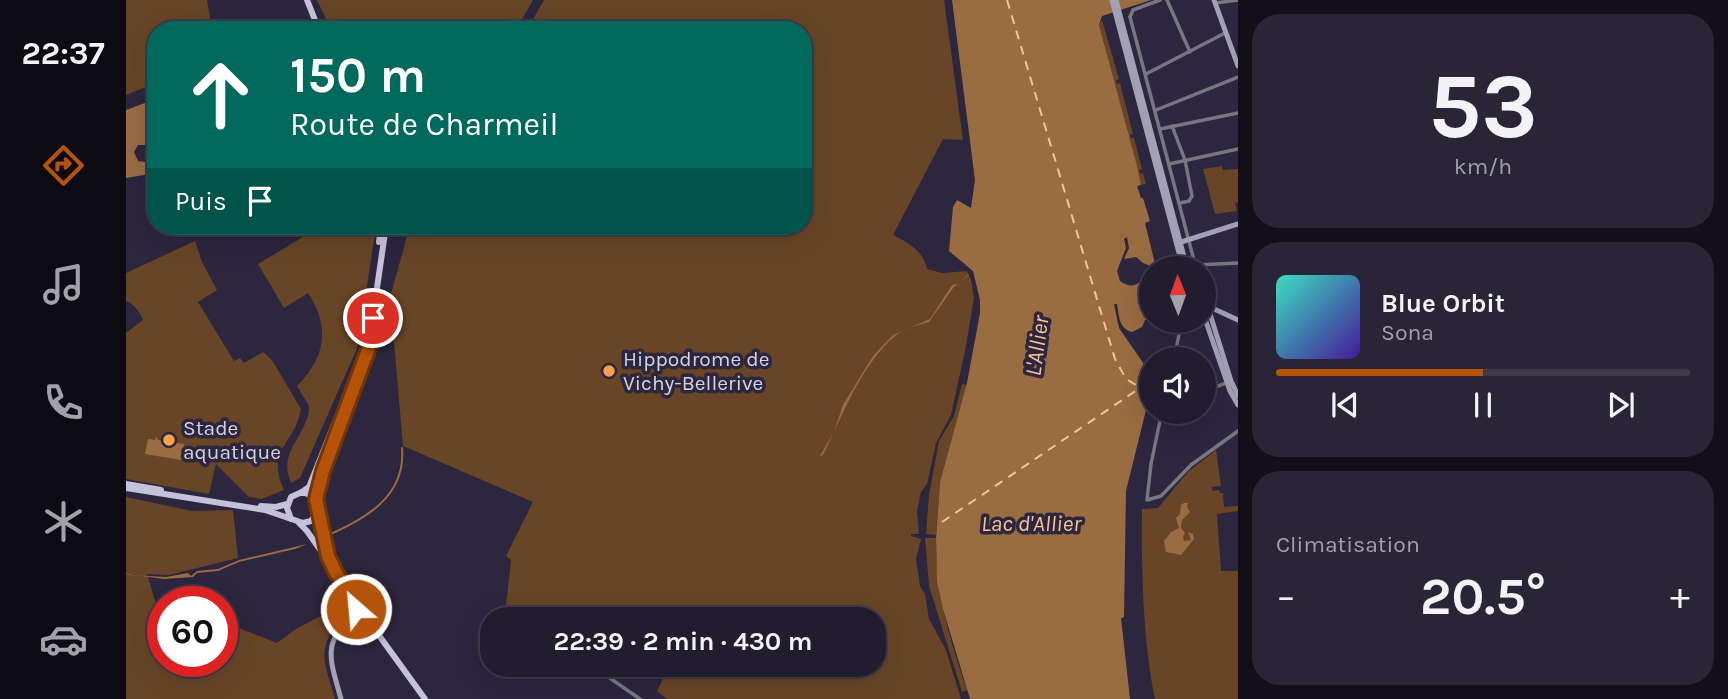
<!DOCTYPE html>
<html lang="fr">
<head>
<meta charset="utf-8">
<style>
	:root { --surface:#211c2e; --page:#292536; --text:#f1f3f6; --muted:#a2a1aa; --line:#3e3a4a; --accent:#b45309 }
	body { margin:0; font-family:Karla,sans-serif; background:var(--page); color:var(--text); height:100vh; display:flex; flex-direction:column; font-size:26px; white-space:nowrap }
	* { box-sizing:border-box; margin:0 }
	p { font-size:23px; color:var(--muted) }
	.icon { flex:none; width:38px; height:38px; fill:none; stroke:currentColor; stroke-width:2; stroke-linecap:round; stroke-linejoin:round }
	.map { position:relative; flex:1; overflow:hidden }
	.details { display:flex; flex-direction:column; gap:14px; padding:14px; background:#120f19; width:490px }
	.details>* { flex:none }
	.top-card { position:absolute; left:21px; top:21px; width:665px; height:214px; border-radius:28px; box-shadow:0 7px 28px #0002,0 0 0 2px var(--line); background:#00695c; color:#fff; overflow:hidden }
	.needle { width:46px; rotate:359deg }
	.tools { position:absolute; left:1013px; top:256px; display:grid; gap:14px }
	.tools a { display:grid; place-items:center; width:77px; height:77px; border-radius:50%; background:var(--surface); box-shadow:0 7px 28px #0002,0 0 0 2px var(--line); font-size:35px }
	.speed { position:absolute; left:21px; top:586px; display:flex; gap:14px; font-size:35px; font-weight:700; text-align:center }
	.speed>* { display:grid; place-content:center; width:91px; height:91px; border-radius:50%; background:var(--surface); box-shadow:0 7px 28px #0002,0 0 0 2px var(--line); line-height:1 }
	.speed .limit { border:10px solid #d22; background:#fff; color:#111 }
	.pin { position:absolute; display:grid; place-items:center; width:60px; height:60px; color:#fff; margin:-30px; border:4px solid #fff; border-radius:50%; box-shadow:0 2px 7px #0007 }
	.me { position:absolute; width:77px; margin:-38px; rotate:333deg; stroke-linejoin:round; filter:drop-shadow(0 0 5px #0008) }
	.turn { display:flex; align-items:center; gap:24px; height:147px; padding:0 28px; font-size:32px }
	.turn .icon { width:91px; height:91px; stroke-width:2.5 }
	.turn b { display:block; font-size:49px; line-height:60px }
	.then { display:flex; align-items:center; height:66px; padding:0 28px; background:#0003; gap:14px; font-size:26px }
	.big { font-size:52px; font-weight:700; line-height:1.1 }
	.details .widget { flex:1; display:flex; flex-direction:column; justify-content:center; gap:10px; min-width:0; padding:0 24px; border-radius:28px; background:var(--page) }
	.details .dial { align-items:center; gap:0 }
	.dial b { font-size:91px; line-height:1 }
	.song { display:flex; align-items:center; gap:21px }
	.cover { width:84px; height:84px; border-radius:10px; background:linear-gradient(135deg,hsl(170 70% 55%),hsl(260 70% 35%)) }
	.played { height:7px; border-radius:4px; background:linear-gradient(90deg,var(--accent) 50%,var(--line) 50%) }
	.keys { display:flex; justify-content:space-around; direction:ltr }
	.heat { display:flex; justify-content:space-between; align-items:center; font-size:38px; direction:ltr }
	.trip { position:absolute; left:354px; top:607px; width:406px; height:70px; border-radius:28px; background:var(--surface); box-shadow:0 7px 28px #0002,0 0 0 2px var(--line); font-weight:700; line-height:70px; text-align:center }
	main { display:flex; flex:1; min-height:0 }
	.tab-bar { display:flex; flex-direction:column; width:126px; justify-content:space-around; align-items:center; background:#0d0b12; color:var(--muted) }
	.tab-bar .icon { width:49px; height:49px }
	.tab-bar .current { color:var(--accent) }
	.tab-bar b { font-size:32px; color:var(--text) }
	.map>svg:first-child { display:block }
	.green { fill:#674526 }
	.water { fill:#9a6c42 }
	.lines { fill:none; stroke-linecap:round; stroke-linejoin:round }
	.stream { stroke:#9a6c42; stroke-width:2 }
	.ferry { stroke:#f9c191; stroke-width:2; stroke-dasharray:9 7; stroke-linecap:butt }
	.street { stroke:#787682; stroke-width:3.5 }
	.secondary { stroke:#a4a0b4; stroke-width:5 }
	.primary { stroke:#c6c1da; stroke-width:6 }
	.route-casing { stroke:#753606; stroke-width:18 }
	.route { stroke:#b45309; stroke-width:12 }
	.poi-dot { fill:#f8a04b; stroke:#2c263e; stroke-width:2.5 }
	.labels { text-anchor:middle; dominant-baseline:central; stroke-width:7; stroke-linejoin:round; paint-order:stroke }
	.poi-label { font-size:21px; fill:#d5d2e1; stroke:#2c263e; text-anchor:start }
	.water-label { font-size:23px; font-style:italic; fill:#f9c191; stroke:#2c263e }
</style>
</head>
<body>
<main>
<nav class="tab-bar">
<b>22:37</b>
<svg class="icon current" aria-label="directions" viewBox="0 0 24 24"><path d="M12 3l9 9-9 9-9-9zM9 14v-3h6M13 9l2 2-2 2"/></svg>
<svg class="icon" aria-label="music" viewBox="0 0 24 24"><path d="M9 18V5l10-2v13"/><circle cx="6" cy="18" r="3"/><circle cx="16" cy="16" r="3"/></svg>
<svg class="icon" aria-label="phone" viewBox="0 0 24 24"><path d="M5 4h4l2 5-3 2q2 4 5 5l2-3 5 2v4C11 20 4 13 5 4z"/></svg>
<svg class="icon" aria-label="climate" viewBox="0 0 24 24"><path d="M12 3v18M4 7l16 10M4 17L20 7"/></svg>
<svg class="icon" aria-label="car" viewBox="0 0 24 24"><path d="M5 17H2v-5l4-1 3-4h7l3 4 3 1v5h-3M9 17h6M6 11h13"/><circle cx="7" cy="17" r="2"/><circle cx="17" cy="17" r="2"/></svg>
</nav>
<div class="map">
<svg width="1112" height="699" viewBox="0 0 1112 699">
	<rect width="100%" height="100%" fill="#2c263e"/>
	<g class="green">
		<path d="M 0,0 L 81,0 L 86,30 L 30,30 L 30,83 L 0,95 Z"/>
		<path d="M 191,0 L 407,0 L 390,30 L 205,30 Z"/>
		<path d="M 418,0 L 818,0 L 837,140 L 817,139 L 767,235 C 782,242 798,252 801,269 L 816,273 L 841,271 L 845,280 L 848,298 L 839,351 L 825,415 L 810,443 L 801,484 L 795,492 L 791,511 L 793,534 L 785,534 L 785,536 L 795,539 L 790,559 L 794,586 L 799,594 L 803,619 L 820,650 L 835,699 L 541,699 L 531,691 L 537,679 L 507,665 L 747,665 L 747,620 L 410,620 L 380,606 L 385,560 L 380,556 L 407,502 L 277,446 L 264,297 L 284,226 L 677,226 L 677,30 L 401,30 Z"/>
		<path d="M 976,20 L 993,79 L 990,80 L 991,84 L 994,83 L 1007,134 L 1004,135 L 1005,138 L 1008,138 L 1016,169 L 1013,170 L 1014,174 L 1017,173 L 1020,184 L 1015,185 L 973,25 Z"/>
		<path d="M 1096,166 L 1097,170 L 1112,169 L 1112,202 L 1109,203 L 1111,211 L 1089,214 L 1077,169 Z"/>
		<path d="M 204,226 L 250,226 L 232,346 L 174,478 L 165,483 C 152,453 177,439 183,412 L 183,406 L 171,386 C 199,358 205,328 182,293 L 158,308 L 132,264 L 187,231 Z"/>
		<path d="M 69,241 L 76,262 L 91,290 L 72,302 L 108,361 L 114,358 L 118,363 L 137,352 L 146,360 L 175,409 C 169,445 139,449 158,490 L 136,499 L 123,497 L 90,464 L 83,494 L 0,479 L 0,333 L 17,320 C 15,313 7,303 0,301 L 0,273 Z"/>
		<path d="M 836,384 L 841,385 L 814,482 L 810,535 L 800,534 L 803,495 L 813,441 L 828,416 Z"/>
		<path d="M 1090,450 L 1095,486 L 1086,487 L 1086,491 L 1093,490 L 1094,493 L 1097,493 L 1098,507 L 1112,506 L 1112,511 L 1091,514 L 1095,571 L 1112,571 L 1112,699 L 1029,699 C 1017,642 1015,567 1016,509 L 1032,508 L 1062,472 Z"/>
		<path d="M 0,497 L 66,511 L 107,510 L 112,558 L 43,575 L 21,574 L 37,627 L 37,662 L 96,662 L 98,622 L 151,643 L 170,629 L 198,614 L 217,616 C 189,651 198,659 209,699 L 0,699 Z"/>
		<path d="M 799,538 L 810,538 C 809,592 824,640 841,690 L 836,692 L 803,586 Z"/>
	</g>
	<g class="water">
		<path d="M 826,0 L 1025,0 L 976,16 L 973,25 L 1011,166 L 1015,185 L 1011,186 L 1015,198 L 1017,198 L 1024,221 L 1019,223 L 1030,268 L 1017,263 L 1010,257 L 998,259 L 1003,248 L 1001,237 L 998,239 L 1000,248 L 991,271 L 994,281 C 1008,291 1015,283 1022,270 L 1026,272 L 1025,306 L 1022,320 L 1019,320 L 1016,327 L 1006,332 C 993,329 993,316 991,304 L 988,304 L 993,328 L 1020,367 L 1013,398 L 1019,400 L 1020,410 L 1000,491 L 998,617 L 995,618 L 1004,699 L 844,699 L 817,609 L 811,581 L 810,538 L 814,482 L 841,383 L 854,313 L 854,300 L 847,271 L 823,251 L 827,207 L 831,200 L 845,208 L 849,180 Z"/>
		<path d="M 27,100 L 30,106 L 30,148 L 27,145 L 12,145 L 8,152 L 12,161 L 27,163 L 30,173 L 0,178 L 0,110 Z"/>
		<path d="M 843,274 L 843,275 L 827,288 L 803,322 C 792,325 778,328 769,336 C 734,366 717,415 697,455 L 694,456 L 708,432 L 717,405 L 747,356 L 767,335 L 804,319 L 826,285 L 832,284 Z"/>
		<path d="M 30,437 L 32,440 L 58,444 L 55,460 L 19,454 L 22,439 L 29,440 Z"/>
		<path d="M 1058,503 L 1062,503 L 1061,507 L 1064,512 L 1056,520 L 1055,528 L 1059,533 L 1057,537 L 1058,541 L 1065,540 L 1062,532 L 1067,534 L 1068,539 L 1055,555 L 1040,552 L 1038,541 L 1045,532 L 1053,528 L 1050,518 L 1054,514 L 1055,505 Z"/>
		<path d="M 181,544 L 169,549 L 113,562 L 92,571 L 71,573 L 67,577 L 38,579 L 0,574 L 0,572 L 2,575 L 40,577 L 62,573 L 65,576 L 71,571 L 92,569 L 113,560 Z"/>
	</g>
	<g class="lines">
		<path class="stream" d="M 200,536 C 240,519 280,496 276,448"/>
		<g class="ferry">
			<path d="M 881,0 L 989,359 L 1000,379 L 1015,388"/>
			<path d="M 816,522 L 1014,388"/>
		</g>
		<g class="street">
			<path d="M 1041,0 L 1064,52"/>
			<path d="M 1089,3 L 1112,0"/>
			<path d="M 1004,17 L 1070,268"/>
			<path d="M 1004,17 L 1007,10 L 1034,0"/>
			<path d="M 1020,74 L 1099,33"/>
			<path d="M 1030,110 L 1112,77"/>
			<path d="M 1046,126 L 1059,160 L 1066,196 L 1063,201 L 1054,203"/>
			<path d="M 1034,129 L 1112,113"/>
			<path d="M 1043,164 L 1112,149"/>
			<path d="M 69,234 L 90,226"/>
			<path d="M 1070,265 L 1112,263"/>
			<path d="M 1048,359 L 1056,320"/>
			<path d="M 1078,391 L 1103,382"/>
			<path d="M 1036,411 L 1025,464 L 1021,500 L 1035,496 L 1065,465 L 1112,431"/>
			<path d="M 465,665 L 514,699"/>
		</g>
		<g class="secondary">
			<path d="M 986,0 L 1057,268"/>
			<path d="M 990,0 L 1061,268"/>
			<path d="M 1088,0 L 1112,66"/>
			<path d="M 1052,243 L 1112,224"/>
			<path d="M 1078,302 L 1084,304 L 1086,308 L 1112,320"/>
			<path d="M 1084,314 L 1105,381 L 1112,396"/>
			<path d="M 1078,316 L 1104,391 L 1112,405"/>
			<path d="M 215,699 C 203,655 196,645 230,609"/>
		</g>
		<g class="primary">
			<path d="M 181,0 L 193,30"/>
			<path d="M 253,242 L 255,226"/>
			<path d="M 0,484 L 35,490"/>
			<path d="M 0,488 L 139,510 L 177,523 L 185,521 L 192,511"/>
			<path d="M 176,492 L 183,487 L 231,367 L 237,349 L 245,298"/>
			<path d="M 190,499 L 197,471 L 242,350 L 260,226"/>
			<path d="M 135,506 L 150,507 L 161,504"/>
			<path d="M 165,519 L 161,508 L 165,497 L 176,492 L 187,496 L 192,503 L 192,518 L 205,562"/>
			<path d="M 173,523 L 181,531 L 231,602 L 238,604 L 237,610 L 244,623 L 299,699"/>
		</g>
	</g>
	<g class="lines">
		<defs>
			<path id="route" d="M 230,609 L 231,602 L 210,573 L 202,556 L 190,499 L 197,471 L 242,350 L 247,318"/>
		</defs>
		<use href="#route" class="route-casing"/>
		<use href="#route" class="route"/>
	</g>
	<g class="poi-dot">
		<circle cx="483" cy="371" r="7"/>
		<circle cx="43" cy="440" r="7"/>
	</g>
	<g class="labels">
		<g class="poi-label">
			<text x="497" y="359">Hippodrome de<tspan x="497" dy="24">Vichy-Bellerive</tspan></text>
			<text x="57" y="428">Stade<tspan x="57" dy="24">aquatique</tspan></text>
		</g>
		<g class="water-label">
			<text transform="translate(911 346) rotate(-82)">L'Allier</text>
			<text x="905" y="523">Lac d'Allier</text>
		</g>
	</g>
</svg>
<div class="tools">
<a><svg class="needle" viewBox="-14 -14 28 28"><path d="M0-13l5 13h-10z" fill="#e53935"/><path d="M0 13l5-13h-10z" fill="#a2a1aa"/></svg></a>
<a><svg class="icon" aria-label="sound" viewBox="0 0 24 24"><path d="M4 9h4l5-4v14l-5-4H4zM17 9q2 3 0 6"/></svg></a>
</div>
<div class="speed"><div class="limit">60</div></div>
<div class="pin" style="left:247px;top:318px;background:#d93025"><svg class="icon" aria-label="arrive" viewBox="0 0 24 24"><path d="M6 21V4h12l-3 4 3 4H6"/></svg></div>
<svg class="me" style="left:230px;top:609px" viewBox="-20 -20 40 40"><circle r="17" fill="#b45309" stroke="#fff" stroke-width="3"/><path d="M0-11L8 9 0 5-8 9z" fill="#fff"/></svg>
<div class="trip">22:39 · 2 min · 430 m</div>
<div class="top-card">
<div class="turn"><svg class="icon" aria-label="ahead" viewBox="0 0 24 24"><path d="M12 20V5M6 11l6-6 6 6"/></svg><div><b>150 m</b>Route de Charmeil</div></div>
<div class="then">Puis<svg class="icon" aria-label="arrive" viewBox="0 0 24 24"><path d="M6 21V4h12l-3 4 3 4H6"/></svg></div>
</div>
</div>
<section class="details">
<div class="widget dial"><b>53</b><p>km/h</p></div>
<div class="widget">
<div class="song"><i class="cover"></i><div><b>Blue Orbit</b><p>Sona</p></div></div>
<div class="played"></div>
<div class="keys"><svg class="icon" aria-label="previous" viewBox="0 0 24 24"><path d="M18 5L8 12l10 7zM5 5v14"/></svg><svg class="icon" aria-label="pause" viewBox="0 0 24 24"><path d="M8 5v14M16 5v14"/></svg><svg class="icon" aria-label="next" viewBox="0 0 24 24"><path d="M6 5l10 7-10 7zM19 5v14"/></svg></div>
</div>
<div class="widget"><p>Climatisation</p>
<div class="heat"><a>−</a><b class="big">20.5°</b><a>+</a></div>
</div>
</section>
</main>
</body>
</html>
